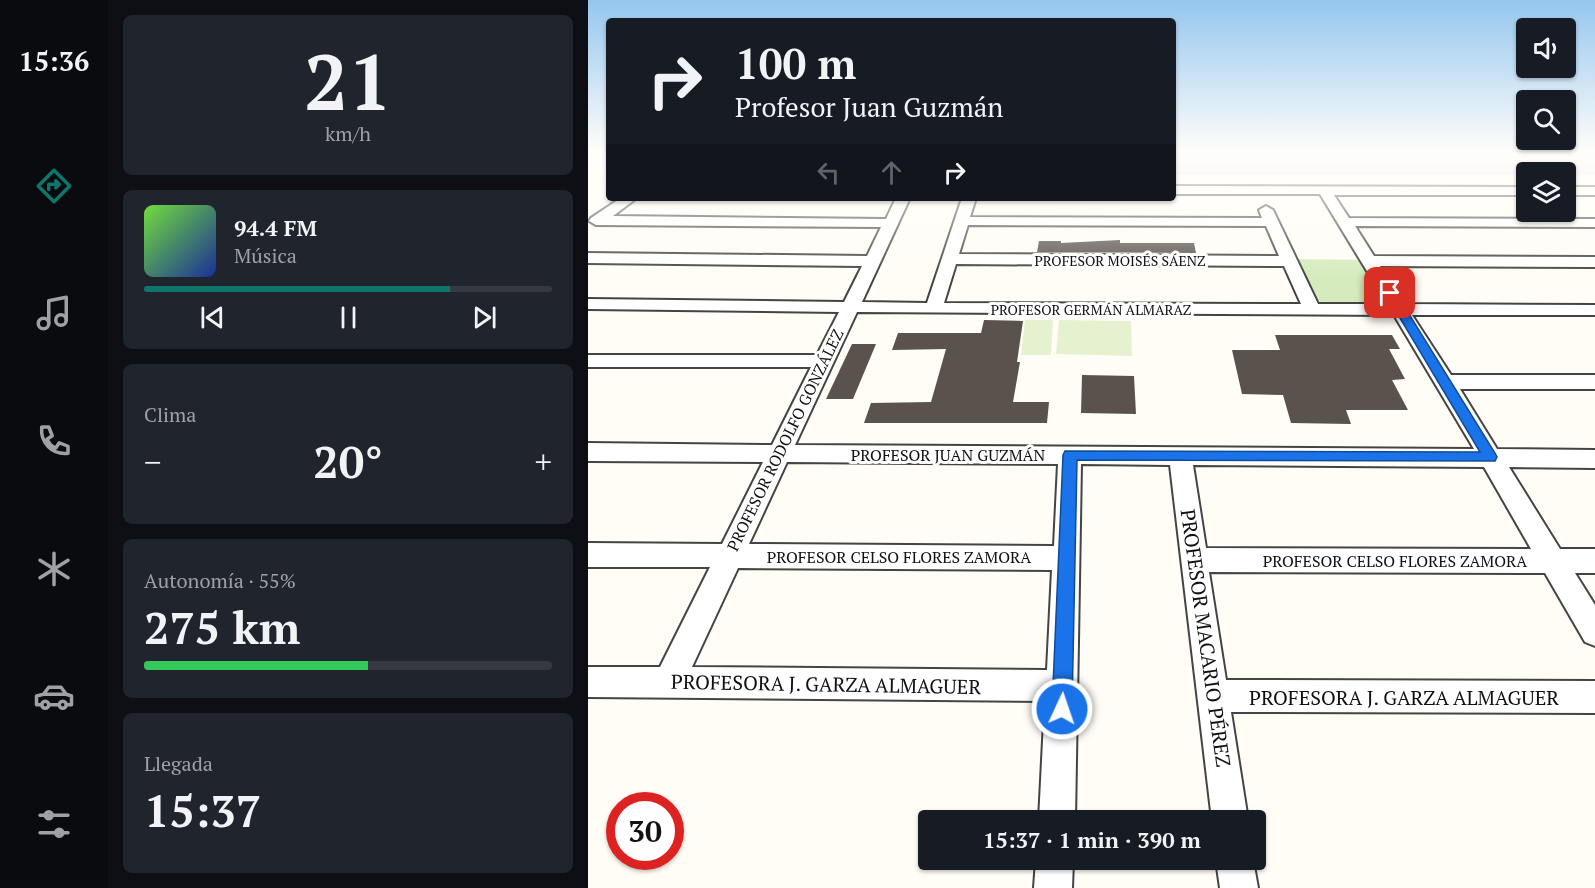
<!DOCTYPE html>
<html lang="es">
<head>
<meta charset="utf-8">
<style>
	:root { --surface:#171b24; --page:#20242c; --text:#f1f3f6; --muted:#9ea1a6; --line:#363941; --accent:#0f766e }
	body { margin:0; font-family:"PT Serif",serif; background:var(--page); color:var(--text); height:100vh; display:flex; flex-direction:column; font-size:22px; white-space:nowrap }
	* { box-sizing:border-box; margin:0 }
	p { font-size:20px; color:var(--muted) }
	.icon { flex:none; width:33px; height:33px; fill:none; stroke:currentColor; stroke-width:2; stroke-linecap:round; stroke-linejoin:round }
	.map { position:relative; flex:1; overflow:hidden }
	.drawer { display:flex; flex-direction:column; gap:15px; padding:15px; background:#0d0f14; width:480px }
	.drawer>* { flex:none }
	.guide { position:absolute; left:18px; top:18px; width:570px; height:183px; border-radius:6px; box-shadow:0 2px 4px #0004; background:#171b24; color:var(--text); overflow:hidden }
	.buttons { position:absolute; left:928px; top:18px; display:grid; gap:12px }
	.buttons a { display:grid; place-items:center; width:60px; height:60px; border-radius:6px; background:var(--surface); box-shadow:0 2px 4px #0004; font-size:30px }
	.speed { position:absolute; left:18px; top:792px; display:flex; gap:12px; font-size:30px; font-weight:700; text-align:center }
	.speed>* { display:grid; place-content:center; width:78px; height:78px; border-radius:50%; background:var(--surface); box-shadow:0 2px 4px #0004; line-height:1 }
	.speed .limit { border:9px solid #d22; background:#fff; color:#111 }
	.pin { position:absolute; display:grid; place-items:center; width:51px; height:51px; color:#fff; margin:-26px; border-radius:12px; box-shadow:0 3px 9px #0006 }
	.me { position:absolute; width:66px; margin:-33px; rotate:3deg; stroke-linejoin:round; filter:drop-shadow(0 0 4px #0008) }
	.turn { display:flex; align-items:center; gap:21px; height:126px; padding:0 30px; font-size:27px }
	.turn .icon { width:78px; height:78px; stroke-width:2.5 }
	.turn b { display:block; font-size:42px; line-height:51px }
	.lanes { display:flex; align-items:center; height:57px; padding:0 30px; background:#0003; justify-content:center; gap:30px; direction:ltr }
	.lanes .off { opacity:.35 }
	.big { font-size:45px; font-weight:700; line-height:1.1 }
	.drawer .card { flex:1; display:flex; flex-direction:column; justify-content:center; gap:9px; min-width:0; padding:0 21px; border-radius:9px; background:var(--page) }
	.drawer .dial { align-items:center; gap:0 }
	.dial b { font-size:78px; line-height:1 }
	.song { display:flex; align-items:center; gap:18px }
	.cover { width:72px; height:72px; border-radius:9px; background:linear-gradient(135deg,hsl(100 70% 55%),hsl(230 70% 35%)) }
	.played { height:6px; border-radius:3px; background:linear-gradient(90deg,var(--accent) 75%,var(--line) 75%) }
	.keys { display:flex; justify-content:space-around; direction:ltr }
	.heat { display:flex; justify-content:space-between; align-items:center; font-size:33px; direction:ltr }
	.charge { height:9px; border-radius:4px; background:linear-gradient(90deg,#34c759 55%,var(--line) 0) }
	.trip { position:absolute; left:330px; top:810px; width:348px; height:60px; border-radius:6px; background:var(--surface); box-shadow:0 2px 4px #0004; font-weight:700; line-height:60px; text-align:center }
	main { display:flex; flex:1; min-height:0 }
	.dock { display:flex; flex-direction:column; width:108px; justify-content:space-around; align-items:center; background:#090b0e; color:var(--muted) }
	.dock .icon { width:42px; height:42px }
	.dock .active { color:var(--accent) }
	.dock b { font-size:27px; color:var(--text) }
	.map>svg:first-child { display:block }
	.industrial { fill:#eee6ef }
	.green { fill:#d5ebbd }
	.pitch { fill:#e6f2cf }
	.building { fill:#5a524d }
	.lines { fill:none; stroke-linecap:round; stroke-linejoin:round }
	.minor-casing { stroke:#444; stroke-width:4 }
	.minor { fill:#fff; fill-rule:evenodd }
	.route { fill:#1a73e8; stroke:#114b97; stroke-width:1.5 }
	.labels { text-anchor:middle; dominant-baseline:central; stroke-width:6; stroke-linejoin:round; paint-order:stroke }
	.far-street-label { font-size:14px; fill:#111; stroke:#fff }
	.street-label { font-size:16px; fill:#111; stroke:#fff }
	.near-street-label { font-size:20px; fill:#111; stroke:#fff }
</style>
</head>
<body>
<main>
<nav class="dock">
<b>15:36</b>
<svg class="icon active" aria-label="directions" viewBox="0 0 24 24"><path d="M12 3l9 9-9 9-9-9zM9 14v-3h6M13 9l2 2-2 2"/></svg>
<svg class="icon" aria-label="music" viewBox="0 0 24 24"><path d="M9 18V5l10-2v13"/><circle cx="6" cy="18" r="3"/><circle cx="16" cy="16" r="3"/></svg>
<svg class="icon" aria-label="phone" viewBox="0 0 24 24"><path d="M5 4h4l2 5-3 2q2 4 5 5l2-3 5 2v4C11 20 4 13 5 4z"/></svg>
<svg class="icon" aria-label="climate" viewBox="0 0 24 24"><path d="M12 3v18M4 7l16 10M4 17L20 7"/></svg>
<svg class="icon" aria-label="car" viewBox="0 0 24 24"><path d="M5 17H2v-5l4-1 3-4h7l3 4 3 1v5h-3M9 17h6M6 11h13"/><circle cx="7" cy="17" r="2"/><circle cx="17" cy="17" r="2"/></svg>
<svg class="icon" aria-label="filters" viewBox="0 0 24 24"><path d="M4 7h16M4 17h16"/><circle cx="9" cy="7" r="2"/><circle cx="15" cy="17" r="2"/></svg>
</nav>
<section class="drawer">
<div class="card dial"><b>21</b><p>km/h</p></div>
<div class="card">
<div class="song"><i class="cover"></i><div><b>94.4 FM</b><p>Música</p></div></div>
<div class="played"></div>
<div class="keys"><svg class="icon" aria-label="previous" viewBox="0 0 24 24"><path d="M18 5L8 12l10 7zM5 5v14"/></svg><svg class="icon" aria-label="pause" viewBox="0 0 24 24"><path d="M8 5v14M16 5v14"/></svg><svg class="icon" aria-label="next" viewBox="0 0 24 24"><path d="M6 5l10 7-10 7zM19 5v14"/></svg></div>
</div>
<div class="card"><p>Clima</p>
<div class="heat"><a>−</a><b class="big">20°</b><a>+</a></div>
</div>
<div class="card"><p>Autonomía · 55%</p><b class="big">275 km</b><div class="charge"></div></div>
<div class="card"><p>Llegada</p><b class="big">15:37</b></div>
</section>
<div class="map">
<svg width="1007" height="888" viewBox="0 0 1007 888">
	<rect width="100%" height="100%" fill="#fffdf5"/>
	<path class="industrial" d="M 585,154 L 1007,154 L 1007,175 L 978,175 L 978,172 L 939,172 L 939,175 L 585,175 Z"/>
	<path class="green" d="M 710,259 L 774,260 L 797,299 L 794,305 L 739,305 L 727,299 Z"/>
	<g class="pitch">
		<path d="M 437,320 L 465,320 L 463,355 L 433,355 Z"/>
		<path d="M 471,320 L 543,321 L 544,356 L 468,354 Z"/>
	</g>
	<g class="building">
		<path d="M 532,240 L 532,243 L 606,243 L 608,253 L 449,252 L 451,241 L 473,241 L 473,243 Z"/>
		<path d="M 396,320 L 435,321 L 429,362 L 432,362 L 425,402 L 461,402 L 459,423 L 276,423 L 283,403 L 343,402 L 358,349 L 304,350 L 310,333 L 393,333 Z"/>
		<path d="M 687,335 L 804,335 L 812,349 L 801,349 L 817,379 L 804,380 L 820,410 L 758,410 L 763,424 L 703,423 L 695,395 L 654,394 L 644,350 L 692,350 Z"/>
		<path d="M 264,344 L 288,344 L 265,399 L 238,399 Z"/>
		<path d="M 494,375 L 546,376 L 548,414 L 493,413 Z"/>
	</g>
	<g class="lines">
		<defs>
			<g id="minor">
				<path d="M 585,186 L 939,187 L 939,195 L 746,195 L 761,218 L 1007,219 L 1007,227 L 767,226 L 786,256 L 1007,257 L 1007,267 L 792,266 L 817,304 L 1007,305 L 1007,315 L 824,315 L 863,375 L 1007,375 L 1007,389 L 872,389 L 909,449 L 1007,450 L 1007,468 L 921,467 L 972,549 L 1007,549 L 1007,573 L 987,573 L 1007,605 L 1007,646 L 997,642 L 957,573 L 621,572 L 638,680 L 1007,681 L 1007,713 L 643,712 L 660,820 L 624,820 L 582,465 L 493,464 L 487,820 L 451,820 L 457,701 L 0,697 L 0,667 L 72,667 L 122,567 L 0,567 L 0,543 L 134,544 L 175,462 L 0,461 L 0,443 L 184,445 L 223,367 L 0,367 L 0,355 L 229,355 L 251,312 L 0,309 L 0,299 L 256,302 L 274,266 L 0,263 L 0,253 L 279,256 L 293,227 L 8,225 L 1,221 L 3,218 L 33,198 L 49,198 L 25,216 L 298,219 L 308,198 L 322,198 L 274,302 L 339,303 L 374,198 L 388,198 L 382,217 L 674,218 L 671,210 L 678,206 L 685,210 L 730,304 L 799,304 L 732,194 L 585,194 ZM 380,225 L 678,226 L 691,256 L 371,254 ZM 368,264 L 696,266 L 713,304 L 356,303 ZM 269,312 L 806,315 L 886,449 L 207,445 ZM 199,462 L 470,464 L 466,546 L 161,544 ZM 605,465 L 896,467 L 943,549 L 618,548 ZM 150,568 L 464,570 L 459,670 L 104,667 Z"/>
				<rect x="978" y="187" width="29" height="8"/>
				<path d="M 448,860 L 485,860 L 484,888 L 446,888 Z"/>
				<path d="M 628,860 L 665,860 L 670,888 L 632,888 Z"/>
			</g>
		</defs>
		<use href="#minor" class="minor-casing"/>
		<use href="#minor" class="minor"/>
	</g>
	<linearGradient id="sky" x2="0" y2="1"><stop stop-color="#95c6ee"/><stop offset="0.55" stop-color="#fffefa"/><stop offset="1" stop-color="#fffefa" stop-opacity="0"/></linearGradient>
	<rect width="1007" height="278" fill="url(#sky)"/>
	<path class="route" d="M 802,290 L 808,293 L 907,453 L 909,457 L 907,461 L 489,460 L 484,709 L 481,716 L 474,718 L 467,716 L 464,709 L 475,455 L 477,451 L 892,452 L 797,293 Z"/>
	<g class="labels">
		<g class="far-street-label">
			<text x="532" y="260">PROFESOR MOISÉS SÁENZ</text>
			<text x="503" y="309">PROFESOR GERMÁN ALMARAZ</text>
		</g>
		<g class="street-label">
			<text transform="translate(197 440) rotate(-64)">PROFESOR RODOLFO GONZÁLEZ</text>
			<text x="360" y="455">PROFESOR JUAN GUZMÁN</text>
			<text x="311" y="557">PROFESOR CELSO FLORES ZAMORA</text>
			<text x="807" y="561">PROFESOR CELSO FLORES ZAMORA</text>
		</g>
		<g class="near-street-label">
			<text transform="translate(618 638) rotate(82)">PROFESOR MACARIO PÉREZ</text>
			<text transform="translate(238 684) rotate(1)">PROFESORA J. GARZA ALMAGUER</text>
			<text x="816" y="697">PROFESORA J. GARZA ALMAGUER</text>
		</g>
	</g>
</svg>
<div class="buttons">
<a><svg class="icon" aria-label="sound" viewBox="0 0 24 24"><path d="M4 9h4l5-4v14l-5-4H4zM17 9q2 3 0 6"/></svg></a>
<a><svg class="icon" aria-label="search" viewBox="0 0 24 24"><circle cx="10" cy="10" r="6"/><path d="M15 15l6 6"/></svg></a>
<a><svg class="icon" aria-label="layers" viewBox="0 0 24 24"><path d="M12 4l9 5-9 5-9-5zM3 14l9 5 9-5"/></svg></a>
</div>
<div class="speed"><div class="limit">30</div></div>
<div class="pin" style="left:802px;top:293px;background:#d93025"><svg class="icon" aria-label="arrive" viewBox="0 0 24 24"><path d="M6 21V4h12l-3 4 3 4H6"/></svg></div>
<svg class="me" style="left:474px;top:709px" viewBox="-20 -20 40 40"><circle r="17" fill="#1a73e8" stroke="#fff" stroke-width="3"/><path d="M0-11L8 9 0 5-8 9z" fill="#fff"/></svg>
<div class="trip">15:37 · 1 min · 390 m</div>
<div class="guide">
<div class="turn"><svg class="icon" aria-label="right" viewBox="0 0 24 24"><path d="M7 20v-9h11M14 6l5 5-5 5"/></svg><div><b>100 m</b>Profesor Juan Guzmán</div></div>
<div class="lanes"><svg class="icon off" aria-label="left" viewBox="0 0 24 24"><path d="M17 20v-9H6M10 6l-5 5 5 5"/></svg><svg class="icon off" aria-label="ahead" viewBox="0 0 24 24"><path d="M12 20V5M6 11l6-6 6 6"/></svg><svg class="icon" aria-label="right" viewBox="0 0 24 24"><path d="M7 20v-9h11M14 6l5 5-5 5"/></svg></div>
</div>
</div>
</main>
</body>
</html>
